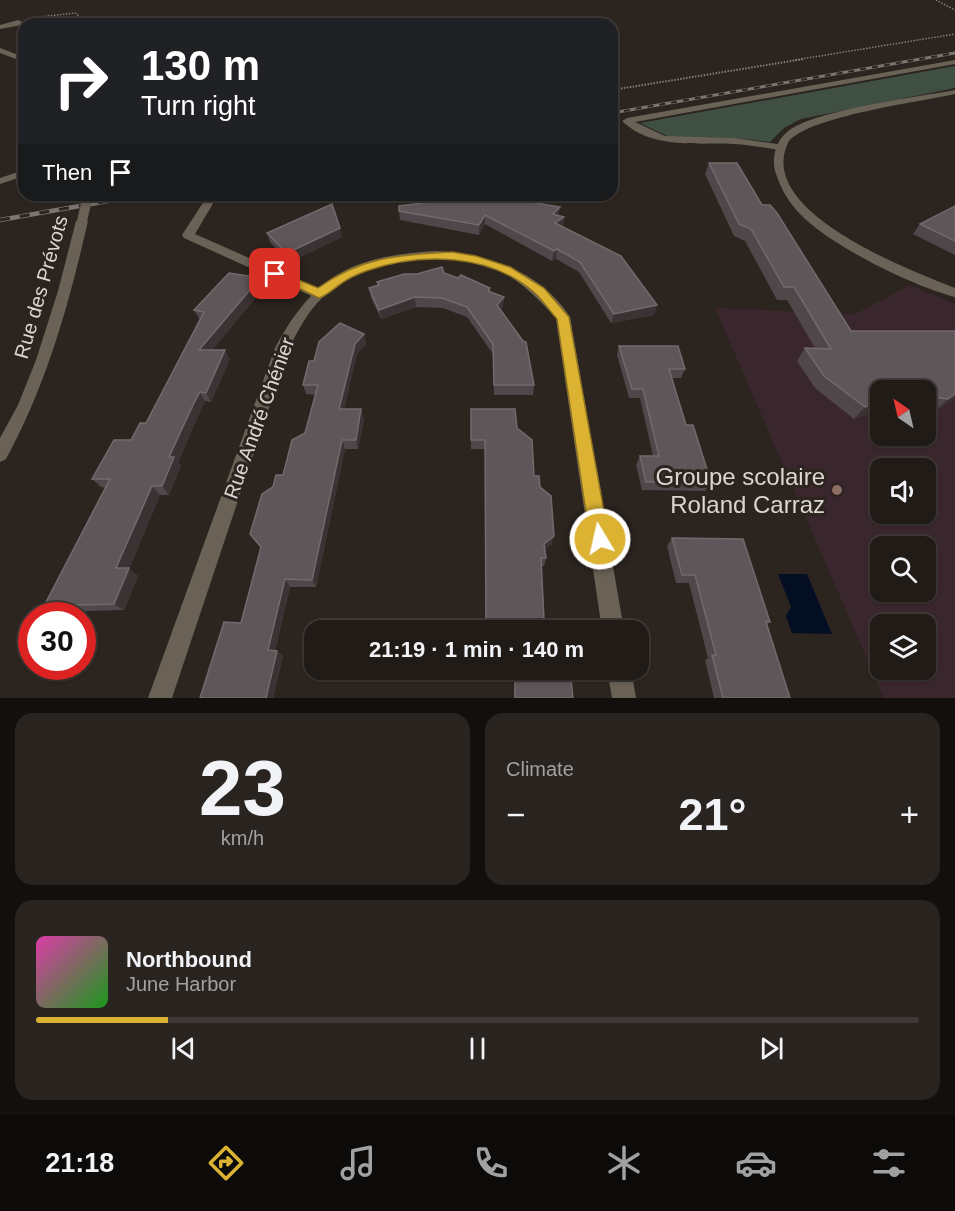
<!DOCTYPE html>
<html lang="en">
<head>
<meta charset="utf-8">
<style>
	:root { --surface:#211b17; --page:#292420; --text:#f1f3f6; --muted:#a2a1a1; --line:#3e3936; --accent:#dcb233 }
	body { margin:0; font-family:Arial,sans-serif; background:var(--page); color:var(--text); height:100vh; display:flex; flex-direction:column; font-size:22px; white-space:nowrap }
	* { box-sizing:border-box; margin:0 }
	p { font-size:20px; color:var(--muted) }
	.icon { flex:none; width:33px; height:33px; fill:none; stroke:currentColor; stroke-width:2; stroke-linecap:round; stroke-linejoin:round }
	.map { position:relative; height:698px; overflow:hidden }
	.sheet { display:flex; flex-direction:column; gap:15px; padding:15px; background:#120f0d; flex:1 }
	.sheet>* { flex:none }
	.banner { position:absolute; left:18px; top:18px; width:600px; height:183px; border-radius:18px; box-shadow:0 2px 4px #0004,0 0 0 2px var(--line); background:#202124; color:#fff; overflow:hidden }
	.needle { width:39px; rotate:326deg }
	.controls { position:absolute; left:870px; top:380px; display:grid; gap:12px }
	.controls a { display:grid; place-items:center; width:66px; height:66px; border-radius:12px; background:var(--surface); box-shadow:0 2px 4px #0004,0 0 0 2px var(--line); font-size:30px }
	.speed { position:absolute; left:18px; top:602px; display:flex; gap:12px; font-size:30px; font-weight:700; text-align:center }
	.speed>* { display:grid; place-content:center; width:78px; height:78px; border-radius:50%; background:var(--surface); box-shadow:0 2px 4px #0004,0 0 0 2px var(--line); line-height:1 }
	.speed .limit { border:9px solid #d22; background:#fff; color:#111 }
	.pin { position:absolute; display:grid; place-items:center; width:51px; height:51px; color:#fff; margin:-26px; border-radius:12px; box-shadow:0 3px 9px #0006 }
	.me { position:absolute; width:66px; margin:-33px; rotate:351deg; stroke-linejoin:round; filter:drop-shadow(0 0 4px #0008) }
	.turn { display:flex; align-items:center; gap:21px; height:126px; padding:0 24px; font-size:27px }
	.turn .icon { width:78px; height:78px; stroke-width:2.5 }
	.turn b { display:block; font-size:42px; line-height:51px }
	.then { display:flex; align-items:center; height:57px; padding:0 24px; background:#0003; gap:12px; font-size:22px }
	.big { font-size:45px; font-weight:700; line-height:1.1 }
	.sheet .card { flex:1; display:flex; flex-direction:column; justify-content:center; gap:9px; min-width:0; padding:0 21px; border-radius:18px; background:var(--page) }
	.sheet .dial { align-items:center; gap:0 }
	.dial b { font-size:78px; line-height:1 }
	.song { display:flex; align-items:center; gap:18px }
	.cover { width:72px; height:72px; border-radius:9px; background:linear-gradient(135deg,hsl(320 70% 55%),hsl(120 70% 35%)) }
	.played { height:6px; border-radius:3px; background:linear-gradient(90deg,var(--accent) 15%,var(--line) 15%) }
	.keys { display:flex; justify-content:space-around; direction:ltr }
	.heat { display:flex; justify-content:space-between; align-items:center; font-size:33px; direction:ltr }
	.sheet .tiles { flex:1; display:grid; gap:15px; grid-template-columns:1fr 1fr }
	.card:last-child { grid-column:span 2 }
	.trip { position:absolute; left:304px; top:620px; width:345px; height:60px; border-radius:18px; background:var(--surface); box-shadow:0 2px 4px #0004,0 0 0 2px var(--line); font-weight:700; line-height:60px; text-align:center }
	.tabs { display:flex; height:96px; justify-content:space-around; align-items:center; background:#0d0b09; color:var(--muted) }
	.tabs .icon { width:42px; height:42px }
	.tabs .active { color:var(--accent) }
	.tabs b { font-size:27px; color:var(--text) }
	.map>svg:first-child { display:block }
	.education { fill:#3a272d; fill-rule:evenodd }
	.green { fill:#3f5043 }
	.water { fill:#040e22 }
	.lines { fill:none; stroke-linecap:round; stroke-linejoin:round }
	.path-far1 { stroke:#847d79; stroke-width:1.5; stroke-dasharray:1.5 1.5; stroke-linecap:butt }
	.path { stroke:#847d79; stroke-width:2; stroke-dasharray:1.5 1.5; stroke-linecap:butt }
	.service { fill:#6a6256; fill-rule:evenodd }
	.minor { fill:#6a6256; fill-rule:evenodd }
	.rail-far1-casing { stroke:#7c7571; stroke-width:3 }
	.rail-casing { stroke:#7c7571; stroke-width:4.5 }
	.rail-far1 { stroke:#2c241f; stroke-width:2; stroke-dasharray:6; stroke-linecap:butt }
	.rail { stroke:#2c241f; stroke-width:3; stroke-dasharray:10; stroke-linecap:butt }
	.minor-bridge { stroke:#6a6256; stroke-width:10 }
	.wall { fill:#50474b }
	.shaded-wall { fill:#3b3233 }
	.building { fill:#5f565a; stroke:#726a6d; stroke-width:1.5 }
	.route { fill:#dcb233; stroke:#8f7421; stroke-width:1.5 }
	.education-dot { fill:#8d6e63; stroke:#2c241f; stroke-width:2 }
	.labels { text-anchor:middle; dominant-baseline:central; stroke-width:6; stroke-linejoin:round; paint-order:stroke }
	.street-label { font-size:20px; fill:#dcd6d3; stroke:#2c241f }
	.near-poi-label { font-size:24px; fill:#dcd6d3; stroke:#2c241f; text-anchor:end }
</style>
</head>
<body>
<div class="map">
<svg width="955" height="698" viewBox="0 0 955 698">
	<rect width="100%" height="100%" fill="#2c241f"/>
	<path class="education" d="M 910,285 L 955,304 L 955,698 L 884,698 L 715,308 L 855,314 ZM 880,390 L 926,390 L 926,435 L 880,435 ZM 880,468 L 926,468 L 926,513 L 880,513 ZM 880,546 L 926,546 L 926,591 L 880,591 ZM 880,624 L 926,624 L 926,669 L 880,669 Z"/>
	<path class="green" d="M 955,66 L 955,88 L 801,119 L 784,128 L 770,142 L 735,138 L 669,137 L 640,123 Z"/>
	<path class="water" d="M 778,574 L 807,574 L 832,634 L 792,633 L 786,616 L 791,607 Z"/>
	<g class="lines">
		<g class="path-far1">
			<path d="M 936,0 L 955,10"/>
			<path d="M 39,17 L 75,13 L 90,24"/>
			<path d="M 795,60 L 955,34"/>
		</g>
		<path class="path" d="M 612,90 L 804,59"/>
		<g class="service">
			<path d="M 955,60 L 955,64 L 635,122 L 665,136 L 735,138 L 784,145 L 786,147 L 781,150 C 766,148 750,145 734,144 C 697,142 652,150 622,121 L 627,118 Z"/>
			<path d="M 208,195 L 218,195 L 195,234 L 324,291 L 326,294 L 324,297 L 314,297 L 184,238 L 182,235 Z"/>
		</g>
		<g class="minor">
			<path d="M 18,20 L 27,24 L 0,29 L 0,25 Z"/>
			<path d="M 0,48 L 24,57 L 24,62 L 0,53 Z"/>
			<path d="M 955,90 L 955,94 C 919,102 811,116 789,141 C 752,211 910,270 955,288 L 955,297 C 912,286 829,245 799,213 C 788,201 781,189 776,174 C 771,160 775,142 787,132 C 813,110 917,97 955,90 Z"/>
			<path d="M 24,170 L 24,176 L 0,184 L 0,178 Z"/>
			<path d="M 82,218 L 88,221 C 69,304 47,384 6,459 L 0,462 L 0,438 L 18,405 L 36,360 L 58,291 L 76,221 Z"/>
			<path d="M 436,251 C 487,254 541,271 570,317 L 624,630 L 602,630 L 556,318 C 541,302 524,284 504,273 C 450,244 366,256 322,298 C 308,311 298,331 289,348 L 172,698 L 148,698 L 275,348 C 315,274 353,256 436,251 Z"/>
			<path d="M 607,669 L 631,669 L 636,698 L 612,698 Z"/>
		</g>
		<defs>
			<path id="rail-far1" d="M 612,113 L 955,53"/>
			<path id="rail" d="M 0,220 L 142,195"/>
		</defs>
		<use href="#rail-far1" class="rail-far1-casing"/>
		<use href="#rail" class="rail-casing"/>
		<use href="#rail-far1" class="rail-far1"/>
		<use href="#rail" class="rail"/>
		<path class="minor-bridge" d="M 82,221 L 88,195"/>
	</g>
	<g class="wall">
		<path d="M 709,163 L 762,205 L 851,331 L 955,331 L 955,398 L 935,411 L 926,410 L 926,390 L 880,390 L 880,409 L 854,419 L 815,388 L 797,361 L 805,348 L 815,348 L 787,300 L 777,300 L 745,241 L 734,236 L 705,174 Z"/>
		<path d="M 440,195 L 497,195 L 497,196 L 564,217 L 563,226 L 657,305 L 654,315 L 611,323 L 579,272 L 556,259 L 552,261 L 485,224 L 479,235 L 400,220 L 399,211 L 441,200 L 440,200 Z"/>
		<path d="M 955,206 L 955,255 L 913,234 L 920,224 Z"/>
		<path d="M 267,233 L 342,237 L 290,262 L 270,242 Z"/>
		<path d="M 444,273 L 490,288 L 490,292 L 504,297 L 503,307 L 500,310 L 534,385 L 533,395 L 494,395 L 493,354 L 467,317 L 443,308 L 416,307 L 381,319 L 371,298 L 369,288 L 378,285 L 377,282 Z"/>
		<path d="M 264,288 L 212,350 L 230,359 L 211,402 L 205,401 L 199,414 L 178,462 L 181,466 L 169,495 L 160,495 L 129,569 L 138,576 L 124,610 L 56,612 L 44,606 L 106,488 L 101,487 L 92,479 L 131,440 L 146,423 L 200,320 L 194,310 Z"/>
		<path d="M 340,323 L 364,334 L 366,344 L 357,354 L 344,409 L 361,409 L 364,419 L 358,449 L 345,449 L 316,587 L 290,587 L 275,651 L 277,651 L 283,656 L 273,698 L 200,698 L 224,622 L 241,623 L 261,548 L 250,534 L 262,494 L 273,487 L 276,475 L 283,475 L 292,440 L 305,433 L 315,395 L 306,394 L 303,385 L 309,361 L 314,361 L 319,342 Z"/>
		<path d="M 619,346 L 685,369 L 681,378 L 671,378 L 686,425 L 711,482 L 705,491 L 642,490 L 636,465 L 640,456 L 653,456 L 640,398 L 629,398 L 617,355 Z"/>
		<path d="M 471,409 L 517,428 L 534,476 L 540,487 L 552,544 L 544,550 L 546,558 L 544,566 L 541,566 L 486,630 L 485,449 L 471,449 Z"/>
		<path d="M 672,538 L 770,622 L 767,624 L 790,698 L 714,698 L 705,660 L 708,658 L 689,583 L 676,583 L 667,546 Z"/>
		<path d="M 486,669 L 562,669 L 573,698 L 514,698 L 514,681 L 486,681 Z"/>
	</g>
	<g class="shaded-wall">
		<path d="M 560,207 L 559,216 L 553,214 Z"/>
		<path d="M 485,215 L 485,224 L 479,235 L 479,225 Z"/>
		<path d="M 564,217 L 563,226 L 555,223 Z"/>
		<path d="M 340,228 L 342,237 L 290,262 L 287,253 Z"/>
		<path d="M 557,249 L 556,259 L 552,261 L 554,251 Z"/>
		<path d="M 260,278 L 264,288 L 204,359 L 199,350 Z"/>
		<path d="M 415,297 L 416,307 L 381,319 L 379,310 Z"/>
		<path d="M 504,297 L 503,307 L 497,315 L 497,305 Z"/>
		<path d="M 657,305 L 654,315 L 611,323 L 614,314 Z"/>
		<path d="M 364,334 L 366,344 L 357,354 L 342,418 L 339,409 L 355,344 Z"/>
		<path d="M 225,350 L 230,359 L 211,402 L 206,393 Z"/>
		<path d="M 200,392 L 205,401 L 199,414 L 178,462 L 181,466 L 169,495 L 162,486 L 169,457 L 193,405 Z"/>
		<path d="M 955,394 L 955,398 L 935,411 L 948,399 Z"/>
		<path d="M 880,401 L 880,409 L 854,419 L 865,407 Z"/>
		<path d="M 361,409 L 364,419 L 358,449 L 356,440 Z"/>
		<path d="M 342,440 L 345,449 L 316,587 L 312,580 Z"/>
		<path d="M 152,486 L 160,495 L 129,569 L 138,576 L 124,610 L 114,604 L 116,568 Z"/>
		<path d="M 554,536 L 552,544 L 542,552 L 544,544 Z"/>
		<path d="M 285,579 L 290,587 L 274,656 L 268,650 Z"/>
		<path d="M 277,651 L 283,656 L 273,698 L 266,698 Z"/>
	</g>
	<g class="building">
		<path d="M 709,163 L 737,163 L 762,205 L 770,205 L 777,213 L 851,331 L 955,331 L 955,394 L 948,399 L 926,396 L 926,390 L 880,390 L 880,401 L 865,407 L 824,376 L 805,348 L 831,349 L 794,287 L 784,287 L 751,229 L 739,224 Z"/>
		<path d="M 448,195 L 496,195 L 495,196 L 560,207 L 553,214 L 564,217 L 555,223 L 621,256 L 657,305 L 614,314 L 580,262 L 557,249 L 554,251 L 485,215 L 479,225 L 399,211 L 399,206 L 454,199 Z"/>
		<path d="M 332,204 L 340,228 L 287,253 L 267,233 Z"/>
		<path d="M 955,206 L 955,241 L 920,224 Z"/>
		<path d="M 442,267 L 444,273 L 458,278 L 461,275 L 490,288 L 488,291 L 504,297 L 497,305 L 523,341 L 526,342 L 534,385 L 494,385 L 493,344 L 467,307 L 442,298 L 415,297 L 379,310 L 369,288 L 379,285 L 377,282 L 404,274 L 417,274 Z"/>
		<path d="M 229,273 L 260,278 L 199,350 L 225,350 L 206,393 L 200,392 L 193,405 L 169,457 L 174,457 L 162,486 L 152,486 L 116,568 L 129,568 L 114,604 L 44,606 L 110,479 L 92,479 L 114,440 L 131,440 L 140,423 L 146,423 L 204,312 L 194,310 Z"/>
		<path d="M 340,323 L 364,334 L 355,344 L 339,409 L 361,409 L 356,440 L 342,440 L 312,580 L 285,579 L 268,650 L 277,651 L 266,698 L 200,698 L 224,622 L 241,623 L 261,547 L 250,534 L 262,494 L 273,487 L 276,475 L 283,475 L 292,440 L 305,433 L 318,385 L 303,385 L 309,361 L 314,361 L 319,342 Z"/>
		<path d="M 619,346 L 678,346 L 685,369 L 669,369 L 686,425 L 693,425 L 711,482 L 646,482 L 640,456 L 659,456 L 643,389 L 632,389 Z"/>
		<path d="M 471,409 L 515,409 L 517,428 L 532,440 L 534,476 L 539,476 L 540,487 L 551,496 L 554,536 L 544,544 L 546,558 L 541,558 L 544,620 L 548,621 L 548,630 L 486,630 L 485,440 L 471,440 Z"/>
		<path d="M 672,538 L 743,539 L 770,622 L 766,622 L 790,698 L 723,698 L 712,655 L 716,655 L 695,575 L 682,575 Z"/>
		<path d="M 486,669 L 562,669 L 571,679 L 573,698 L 515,698 L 515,676 L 486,676 Z"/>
	</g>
	<path class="route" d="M 452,252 L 476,256 L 510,267 L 544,288 L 569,317 L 609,539 L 606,546 L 600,548 L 593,546 L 590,539 L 557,319 C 550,311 543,301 536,294 C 491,253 421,252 366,271 C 358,274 349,278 342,283 C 334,288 328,295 319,298 L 269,274 L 275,270 L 279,272 L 318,288 C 362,256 400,255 452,252 Z"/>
	<circle class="education-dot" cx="837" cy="490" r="6"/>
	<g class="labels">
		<g class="street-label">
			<text transform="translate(41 287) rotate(-74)">Rue des Prévots</text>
			<text transform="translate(259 418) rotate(-70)">Rue André Chénier</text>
		</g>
		<g class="near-poi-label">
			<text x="825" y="476">Groupe scolaire<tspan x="825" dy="28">Roland Carraz</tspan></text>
		</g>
	</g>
</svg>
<div class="controls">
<a><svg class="needle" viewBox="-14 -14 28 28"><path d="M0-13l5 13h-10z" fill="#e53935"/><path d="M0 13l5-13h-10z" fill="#a2a1a1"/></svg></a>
<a><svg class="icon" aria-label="sound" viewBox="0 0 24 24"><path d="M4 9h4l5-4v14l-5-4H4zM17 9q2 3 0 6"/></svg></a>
<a><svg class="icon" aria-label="search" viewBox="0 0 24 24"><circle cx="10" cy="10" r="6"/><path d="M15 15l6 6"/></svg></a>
<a><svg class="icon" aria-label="layers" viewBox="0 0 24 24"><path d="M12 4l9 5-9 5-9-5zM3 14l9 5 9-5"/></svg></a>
</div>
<div class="speed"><div class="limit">30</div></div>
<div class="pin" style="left:275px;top:274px;background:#d93025"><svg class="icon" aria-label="arrive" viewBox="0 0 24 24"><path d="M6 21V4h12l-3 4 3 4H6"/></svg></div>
<svg class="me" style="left:600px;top:539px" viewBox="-20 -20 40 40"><circle r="17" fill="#dcb233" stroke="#fff" stroke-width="3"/><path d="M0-11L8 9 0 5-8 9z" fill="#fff"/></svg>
<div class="trip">21:19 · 1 min · 140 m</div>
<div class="banner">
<div class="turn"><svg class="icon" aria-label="right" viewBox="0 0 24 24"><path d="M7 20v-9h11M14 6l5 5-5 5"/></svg><div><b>130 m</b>Turn right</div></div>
<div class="then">Then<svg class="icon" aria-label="arrive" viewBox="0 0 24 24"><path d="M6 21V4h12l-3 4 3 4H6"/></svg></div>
</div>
</div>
<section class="sheet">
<div class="tiles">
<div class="card dial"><b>23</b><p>km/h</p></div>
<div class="card"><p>Climate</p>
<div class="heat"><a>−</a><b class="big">21°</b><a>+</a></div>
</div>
<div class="card">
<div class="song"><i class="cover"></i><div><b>Northbound</b><p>June Harbor</p></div></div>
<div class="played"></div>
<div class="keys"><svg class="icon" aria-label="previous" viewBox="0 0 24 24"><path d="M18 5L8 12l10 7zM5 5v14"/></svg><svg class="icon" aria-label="pause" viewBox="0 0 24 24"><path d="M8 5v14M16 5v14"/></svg><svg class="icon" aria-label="next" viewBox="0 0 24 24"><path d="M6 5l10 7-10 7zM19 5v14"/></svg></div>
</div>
</div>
</section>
<nav class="tabs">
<b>21:18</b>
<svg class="icon active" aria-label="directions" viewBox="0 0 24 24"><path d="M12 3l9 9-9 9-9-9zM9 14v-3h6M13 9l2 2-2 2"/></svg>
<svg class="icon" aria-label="music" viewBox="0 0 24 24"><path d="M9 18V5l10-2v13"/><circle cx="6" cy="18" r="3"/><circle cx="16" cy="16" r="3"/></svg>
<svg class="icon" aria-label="phone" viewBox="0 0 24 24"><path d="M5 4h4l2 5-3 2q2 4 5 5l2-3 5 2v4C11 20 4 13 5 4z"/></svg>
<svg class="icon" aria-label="climate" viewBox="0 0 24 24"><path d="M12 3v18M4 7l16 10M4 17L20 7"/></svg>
<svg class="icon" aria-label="car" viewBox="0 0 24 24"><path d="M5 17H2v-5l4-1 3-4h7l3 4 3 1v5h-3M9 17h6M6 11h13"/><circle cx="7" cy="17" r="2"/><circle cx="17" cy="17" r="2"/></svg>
<svg class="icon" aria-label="filters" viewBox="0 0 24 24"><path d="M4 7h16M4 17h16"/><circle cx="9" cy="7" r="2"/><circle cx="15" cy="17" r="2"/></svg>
</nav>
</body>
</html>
